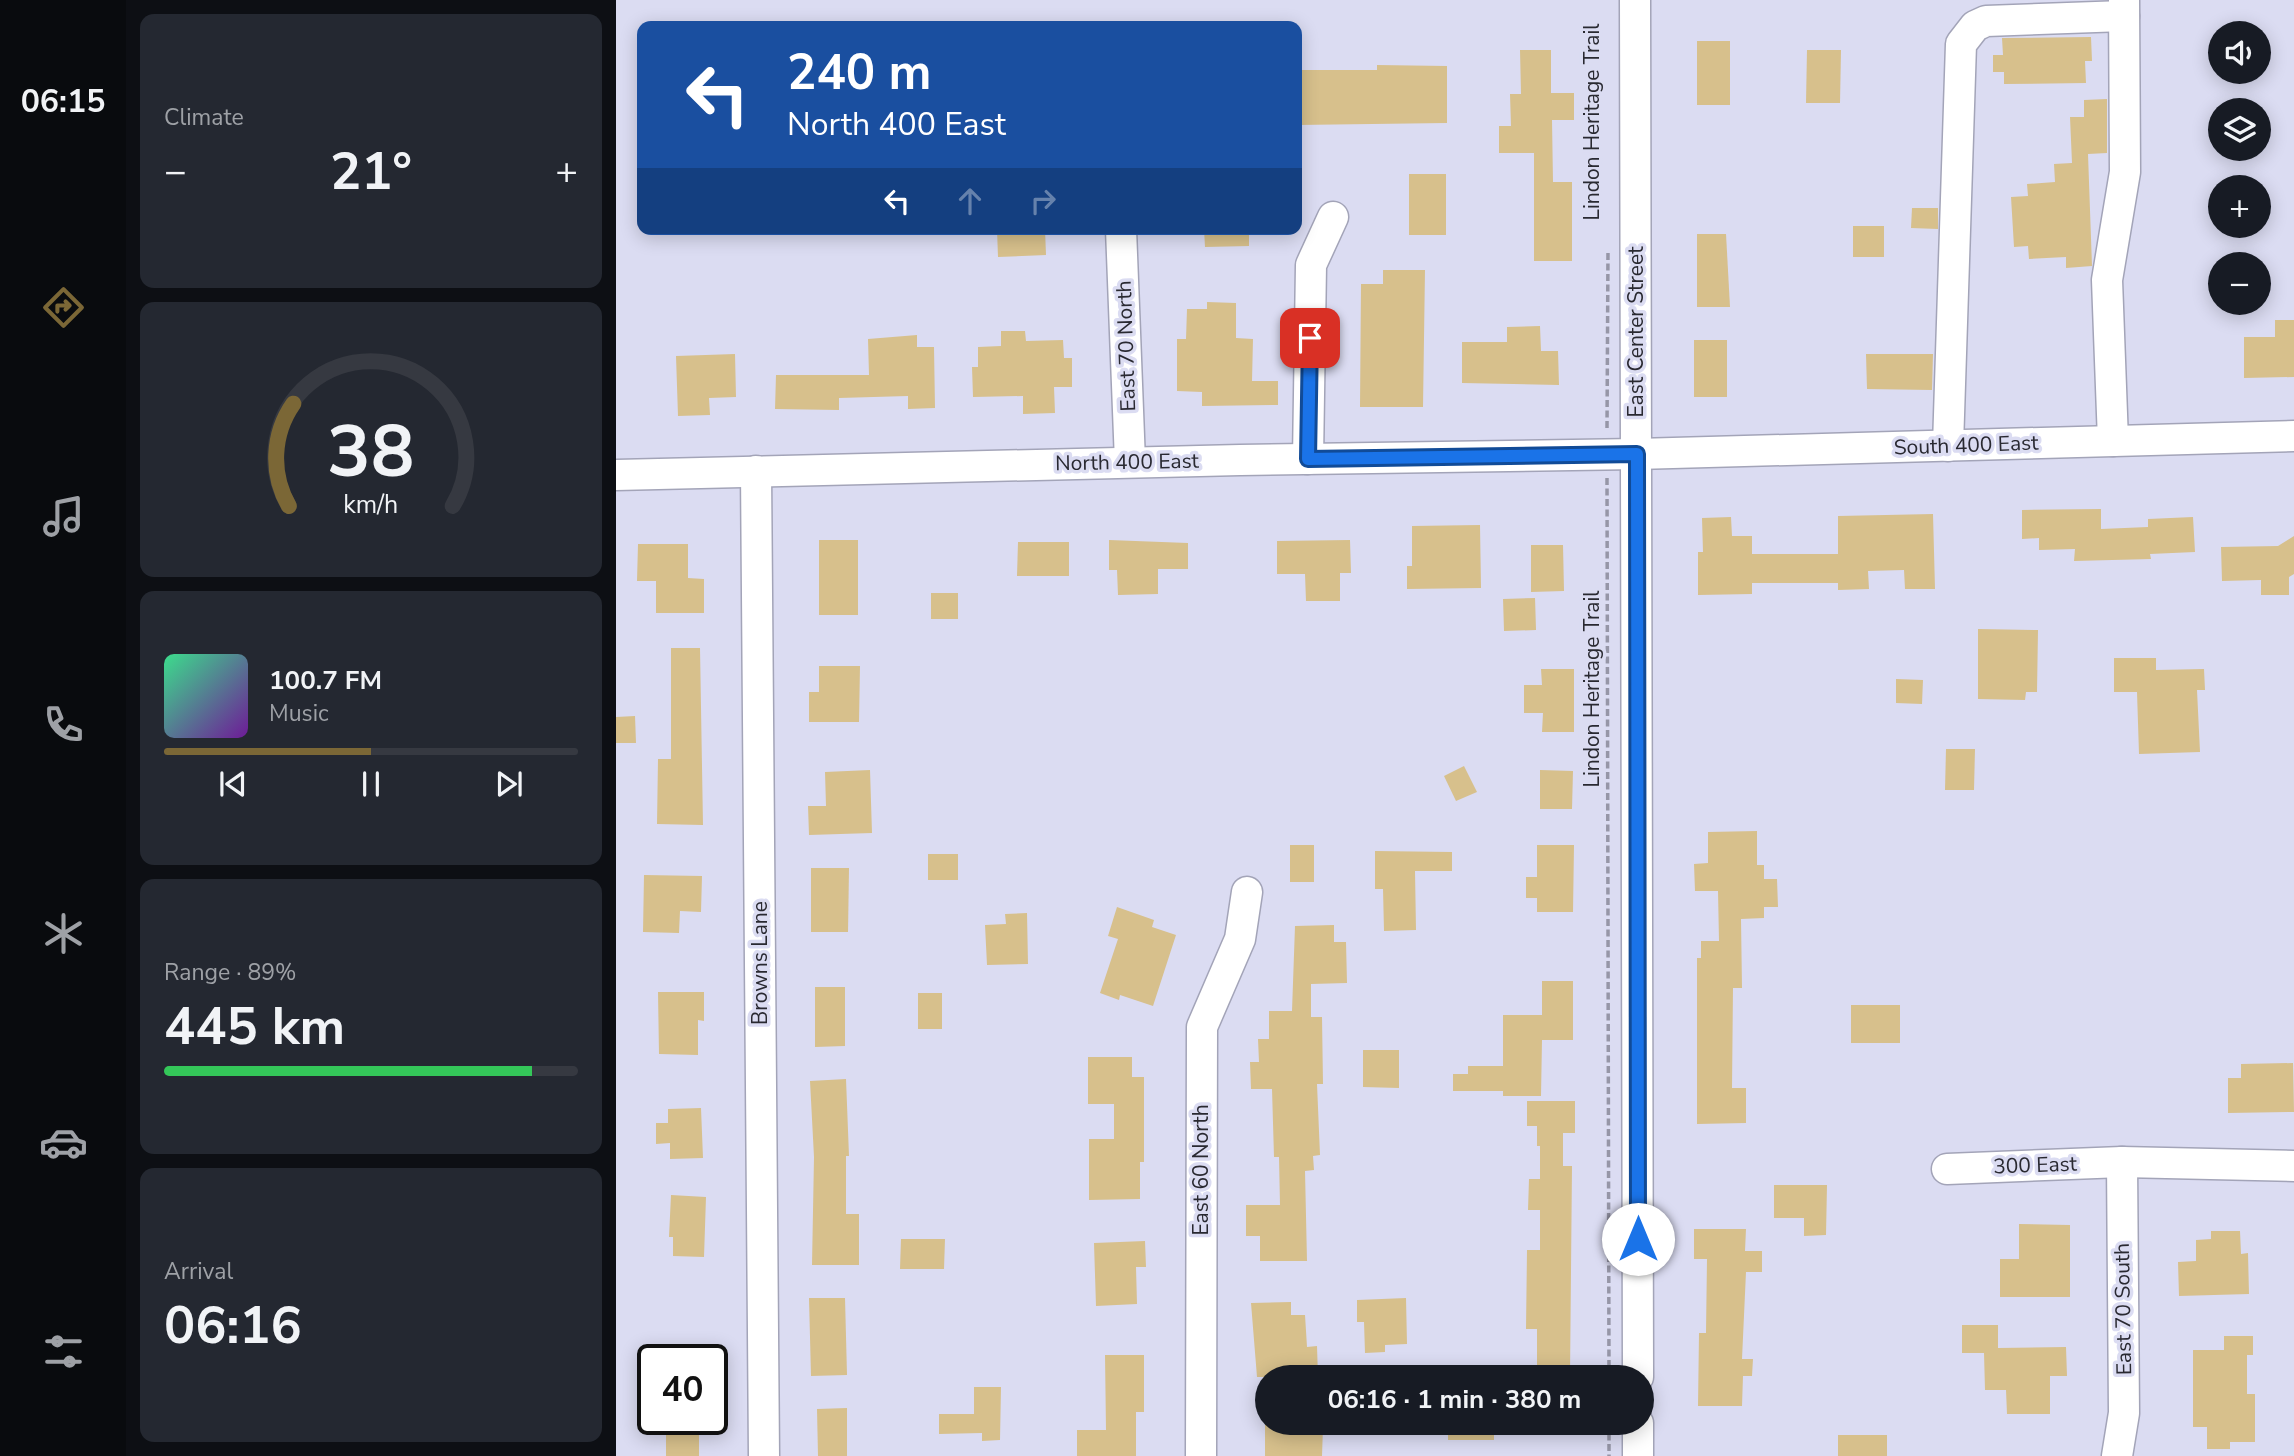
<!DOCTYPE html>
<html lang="en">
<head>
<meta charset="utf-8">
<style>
	:root { --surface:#171b24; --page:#242831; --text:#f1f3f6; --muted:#9ea1a6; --line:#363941; --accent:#7b6736 }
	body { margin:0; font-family:"Nunito Sans",sans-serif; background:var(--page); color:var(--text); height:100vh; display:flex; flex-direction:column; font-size:26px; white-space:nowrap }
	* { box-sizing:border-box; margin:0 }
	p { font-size:23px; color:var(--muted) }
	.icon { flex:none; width:38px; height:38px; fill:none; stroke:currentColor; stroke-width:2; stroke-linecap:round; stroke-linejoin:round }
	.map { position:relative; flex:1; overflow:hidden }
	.drawer { display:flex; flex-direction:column; gap:14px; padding:14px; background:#0d0f14; width:490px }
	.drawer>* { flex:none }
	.banner { position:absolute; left:21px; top:21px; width:665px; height:214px; border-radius:14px; box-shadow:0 4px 18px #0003; background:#1a4fa0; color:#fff; overflow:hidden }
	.tools { position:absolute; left:1592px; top:21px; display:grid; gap:14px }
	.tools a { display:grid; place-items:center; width:63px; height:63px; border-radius:50%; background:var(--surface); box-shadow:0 4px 18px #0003; font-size:35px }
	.speed { position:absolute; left:21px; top:1344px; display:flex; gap:14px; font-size:35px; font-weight:700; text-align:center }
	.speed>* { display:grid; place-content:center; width:91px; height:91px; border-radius:50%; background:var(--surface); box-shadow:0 4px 18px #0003; line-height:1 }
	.speed .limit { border:4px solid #111; border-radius:10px; background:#fff; color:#111 }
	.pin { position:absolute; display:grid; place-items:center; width:60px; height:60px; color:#fff; margin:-30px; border-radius:14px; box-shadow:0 4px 10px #0006 }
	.me { position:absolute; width:77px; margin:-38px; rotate:0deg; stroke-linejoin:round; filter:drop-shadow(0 0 5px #0008) }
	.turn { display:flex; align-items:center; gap:24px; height:147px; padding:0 35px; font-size:32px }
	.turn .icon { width:91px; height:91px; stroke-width:2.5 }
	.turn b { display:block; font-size:49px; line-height:60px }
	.lanes { display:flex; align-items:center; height:66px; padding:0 35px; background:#0003; justify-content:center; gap:35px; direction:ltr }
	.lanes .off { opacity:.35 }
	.big { font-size:52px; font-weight:700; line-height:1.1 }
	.drawer .tile { flex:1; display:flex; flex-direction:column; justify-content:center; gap:10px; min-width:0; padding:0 24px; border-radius:14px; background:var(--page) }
	.drawer .dial { align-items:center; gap:0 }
	.dial svg { height:182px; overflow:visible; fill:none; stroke:var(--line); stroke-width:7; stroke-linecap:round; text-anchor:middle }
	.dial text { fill:var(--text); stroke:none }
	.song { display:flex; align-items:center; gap:21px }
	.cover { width:84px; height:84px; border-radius:10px; background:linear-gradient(135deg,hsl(150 70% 55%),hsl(280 70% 35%)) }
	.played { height:7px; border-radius:4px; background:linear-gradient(90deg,var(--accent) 50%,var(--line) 50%) }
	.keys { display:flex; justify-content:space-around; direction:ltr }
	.heat { display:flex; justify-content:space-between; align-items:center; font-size:38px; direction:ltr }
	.charge { height:10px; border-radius:5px; background:linear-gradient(90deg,#34c759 89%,var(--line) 0) }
	.trip { position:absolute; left:639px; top:1365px; width:399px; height:70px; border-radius:35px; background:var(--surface); box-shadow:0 4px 18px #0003; font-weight:700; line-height:70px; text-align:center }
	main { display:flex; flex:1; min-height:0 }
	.dock { display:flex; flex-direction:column; width:126px; justify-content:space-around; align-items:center; background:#090b0e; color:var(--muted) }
	.dock .icon { width:49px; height:49px }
	.dock .current { color:var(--accent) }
	.dock b { font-size:32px; color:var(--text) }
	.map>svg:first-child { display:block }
	.building { fill:#d7c08c }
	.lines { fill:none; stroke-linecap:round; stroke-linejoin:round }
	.minor-casing { stroke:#a3a4b8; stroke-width:33 }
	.path { stroke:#9696a7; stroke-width:3.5; stroke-dasharray:7 3.5; stroke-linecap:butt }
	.minor { stroke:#fff; stroke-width:30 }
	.route-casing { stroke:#114b97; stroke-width:18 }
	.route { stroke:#1a73e8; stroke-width:12 }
	.labels { text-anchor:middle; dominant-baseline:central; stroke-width:7; stroke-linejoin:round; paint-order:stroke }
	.street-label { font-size:21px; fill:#292931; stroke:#dbdcf2 }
</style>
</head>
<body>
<main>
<nav class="dock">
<b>06:15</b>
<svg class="icon current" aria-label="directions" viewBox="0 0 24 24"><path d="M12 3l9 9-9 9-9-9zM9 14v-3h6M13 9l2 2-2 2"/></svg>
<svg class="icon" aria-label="music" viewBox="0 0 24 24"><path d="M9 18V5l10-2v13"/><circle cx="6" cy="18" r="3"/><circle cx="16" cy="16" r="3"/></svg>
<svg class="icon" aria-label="phone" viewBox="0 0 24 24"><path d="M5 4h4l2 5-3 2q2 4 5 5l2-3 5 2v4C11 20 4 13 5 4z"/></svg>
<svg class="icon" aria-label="climate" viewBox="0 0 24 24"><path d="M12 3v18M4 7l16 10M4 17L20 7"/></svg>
<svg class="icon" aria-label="car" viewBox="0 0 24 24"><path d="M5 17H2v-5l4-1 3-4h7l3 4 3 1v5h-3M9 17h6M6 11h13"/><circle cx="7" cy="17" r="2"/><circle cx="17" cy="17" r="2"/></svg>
<svg class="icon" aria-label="filters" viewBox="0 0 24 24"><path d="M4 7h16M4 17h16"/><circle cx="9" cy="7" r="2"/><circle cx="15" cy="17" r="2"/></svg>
</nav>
<section class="drawer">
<div class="tile"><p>Climate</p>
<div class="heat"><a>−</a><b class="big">21°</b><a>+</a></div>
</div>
<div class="tile dial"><svg viewBox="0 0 100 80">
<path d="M14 69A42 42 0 1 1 86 69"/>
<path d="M14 69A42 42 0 0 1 16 24" stroke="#7b6736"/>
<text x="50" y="56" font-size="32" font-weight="700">38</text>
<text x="50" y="72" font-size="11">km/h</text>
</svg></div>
<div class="tile">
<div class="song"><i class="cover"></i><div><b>100.7 FM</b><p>Music</p></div></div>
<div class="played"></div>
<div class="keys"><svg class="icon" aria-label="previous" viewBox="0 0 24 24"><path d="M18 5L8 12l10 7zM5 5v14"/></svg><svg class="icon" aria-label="pause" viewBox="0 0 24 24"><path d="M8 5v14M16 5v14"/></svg><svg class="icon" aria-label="next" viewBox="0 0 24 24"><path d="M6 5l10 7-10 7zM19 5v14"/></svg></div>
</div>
<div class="tile"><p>Range · 89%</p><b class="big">445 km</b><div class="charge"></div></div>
<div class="tile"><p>Arrival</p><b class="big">06:16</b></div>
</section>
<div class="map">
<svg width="1678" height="1456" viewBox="0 0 1678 1456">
	<rect width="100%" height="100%" fill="#dbdcf2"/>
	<g class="building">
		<path d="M 1475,37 L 1476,61 L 1469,61 L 1470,83 L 1388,84 L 1388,72 L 1377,72 L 1377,55 L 1387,55 L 1386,38 Z"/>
		<rect x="1081" y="41" width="33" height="64"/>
		<path d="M 904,50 L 935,50 L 935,93 L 958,93 L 958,120 L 936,120 L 937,182 L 956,182 L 956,261 L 918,261 L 918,153 L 883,153 L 883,126 L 895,126 L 894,94 L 905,94 Z"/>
		<path d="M 1191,50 L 1225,50 L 1224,103 L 1190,103 Z"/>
		<path d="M 761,65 L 831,66 L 831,123 L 681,125 L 681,70 L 761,70 Z"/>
		<path d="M 1491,99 L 1491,153 L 1472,154 L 1476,266 L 1450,268 L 1450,257 L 1413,259 L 1412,246 L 1398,247 L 1395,197 L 1412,196 L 1411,184 L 1439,182 L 1438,164 L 1456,163 L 1454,117 L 1468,117 L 1468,100 Z"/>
		<rect x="793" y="174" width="37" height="61"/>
		<path d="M 1296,208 L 1322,208 L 1322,229 L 1295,228 Z"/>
		<rect x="1237" y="226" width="31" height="31"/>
		<path d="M 381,229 L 429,229 L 430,255 L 382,257 Z"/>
		<path d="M 588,229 L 633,229 L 633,246 L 589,247 Z"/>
		<path d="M 1081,234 L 1110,234 L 1114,307 L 1081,307 Z"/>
		<path d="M 767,270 L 809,270 L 807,407 L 744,407 L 745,284 L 767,284 Z"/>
		<path d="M 591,302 L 620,303 L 620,338 L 637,339 L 636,381 L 662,381 L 662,405 L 586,406 L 586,392 L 561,391 L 561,339 L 570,339 L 571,309 L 591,309 Z"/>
		<path d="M 1659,320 L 1678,320 L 1678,377 L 1628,378 L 1628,337 L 1659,337 Z"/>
		<path d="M 924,326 L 925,351 L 942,351 L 943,385 L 846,383 L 846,342 L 891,342 L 891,327 Z"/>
		<path d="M 385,331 L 409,331 L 410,341 L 447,340 L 448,358 L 456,358 L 456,387 L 438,387 L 439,413 L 407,414 L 407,396 L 357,397 L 356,367 L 362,367 L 362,347 L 385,346 Z"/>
		<path d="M 301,335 L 301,347 L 318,347 L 319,408 L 292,409 L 292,396 L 223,398 L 223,410 L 159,409 L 160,375 L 253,375 L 252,339 Z"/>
		<rect x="1078" y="340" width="33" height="57"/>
		<path d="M 119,354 L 120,397 L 93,398 L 94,415 L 62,416 L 60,356 Z"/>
		<path d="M 1250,354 L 1317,354 L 1316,390 L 1251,389 Z"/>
		<path d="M 1485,509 L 1485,529 L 1532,527 L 1532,519 L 1577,517 L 1579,552 L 1534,554 L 1535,559 L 1458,561 L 1459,549 L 1423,550 L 1423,538 L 1406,539 L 1406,510 Z"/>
		<path d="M 1317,514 L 1319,589 L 1289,589 L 1288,570 L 1252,571 L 1253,589 L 1222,590 L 1222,583 L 1136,583 L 1136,594 L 1082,595 L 1082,552 L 1087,552 L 1086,518 L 1115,517 L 1116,536 L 1136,536 L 1136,554 L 1222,554 L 1222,516 Z"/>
		<path d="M 864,525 L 865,588 L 791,589 L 791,566 L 796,566 L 796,526 Z"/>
		<path d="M 1678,536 L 1678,574 L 1673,577 L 1673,595 L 1645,595 L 1645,580 L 1606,581 L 1605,547 L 1662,546 Z"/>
		<rect x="203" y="540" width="39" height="75"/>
		<path d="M 493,540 L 572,543 L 572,569 L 542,569 L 542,594 L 502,595 L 501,570 L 493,570 Z"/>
		<path d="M 734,540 L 735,573 L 724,573 L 724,601 L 690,601 L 689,574 L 661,574 L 661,541 Z"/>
		<path d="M 402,542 L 453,542 L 453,576 L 401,576 Z"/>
		<path d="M 22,544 L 72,544 L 72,578 L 88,579 L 88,613 L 40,613 L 40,581 L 21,581 Z"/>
		<path d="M 915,545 L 947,545 L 948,591 L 915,592 Z"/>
		<rect x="315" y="593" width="27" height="26"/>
		<path d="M 919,598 L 920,630 L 888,631 L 887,599 Z"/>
		<path d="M 1362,629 L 1422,630 L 1421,692 L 1410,692 L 1409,700 L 1362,699 Z"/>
		<path d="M 55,648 L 84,648 L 87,825 L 41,824 L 42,759 L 55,759 Z"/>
		<path d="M 1498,658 L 1540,658 L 1540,670 L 1588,669 L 1589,690 L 1581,690 L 1584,752 L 1523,754 L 1521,692 L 1498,692 Z"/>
		<path d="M 203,666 L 244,666 L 243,722 L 193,722 L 193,692 L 203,692 Z"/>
		<path d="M 925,669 L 958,669 L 958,732 L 926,732 L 927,713 L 908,713 L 908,685 L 926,685 Z"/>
		<path d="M 1280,679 L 1307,680 L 1306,704 L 1280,703 Z"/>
		<path d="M 19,716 L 20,743 L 0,743 L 0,717 Z"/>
		<path d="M 1330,749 L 1359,749 L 1358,790 L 1329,790 Z"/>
		<path d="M 848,766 L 861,792 L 840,801 L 828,776 Z"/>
		<path d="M 254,770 L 256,833 L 193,835 L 192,806 L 210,806 L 209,772 Z"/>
		<path d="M 924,770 L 957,771 L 956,809 L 924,809 Z"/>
		<path d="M 1141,831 L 1141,865 L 1148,865 L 1148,879 L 1161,879 L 1162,907 L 1148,907 L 1148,918 L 1125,919 L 1126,988 L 1117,988 L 1116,1088 L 1130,1088 L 1130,1123 L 1081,1124 L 1081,958 L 1085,958 L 1085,941 L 1103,941 L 1102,891 L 1079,891 L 1078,864 L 1092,863 L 1092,832 Z"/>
		<rect x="674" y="845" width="24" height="37"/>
		<path d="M 921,845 L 958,845 L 957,912 L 921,912 L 921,898 L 910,898 L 910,877 L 921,877 Z"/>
		<path d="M 759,851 L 836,852 L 836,871 L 799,871 L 800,930 L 768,931 L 767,889 L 759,889 Z"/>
		<rect x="312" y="854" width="30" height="26"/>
		<path d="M 195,868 L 233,868 L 232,932 L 195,932 Z"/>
		<path d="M 28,875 L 86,876 L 85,912 L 64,911 L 63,933 L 27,932 Z"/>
		<path d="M 501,907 L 538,920 L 536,927 L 560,935 L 537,1006 L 504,995 L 503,1000 L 484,993 L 502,939 L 492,936 Z"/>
		<path d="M 411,913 L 412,964 L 371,965 L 369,925 L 390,924 L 389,914 Z"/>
		<path d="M 718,925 L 718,942 L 730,942 L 731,983 L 695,984 L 695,1017 L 706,1017 L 707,1084 L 701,1084 L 704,1155 L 697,1156 L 698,1170 L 689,1171 L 691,1261 L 644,1261 L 644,1236 L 630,1236 L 630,1205 L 664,1205 L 663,1157 L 658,1157 L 656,1089 L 635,1089 L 634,1062 L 643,1062 L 642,1039 L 653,1039 L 653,1011 L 676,1011 L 679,926 Z"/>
		<path d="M 926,981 L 957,981 L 957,1040 L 926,1040 L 925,1096 L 887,1096 L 887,1091 L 837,1091 L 837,1074 L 852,1074 L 852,1066 L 887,1066 L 887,1015 L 926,1015 Z"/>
		<path d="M 199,987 L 229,987 L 229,1046 L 199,1047 Z"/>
		<path d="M 42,992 L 88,992 L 88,1021 L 82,1020 L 82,1055 L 43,1054 Z"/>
		<rect x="302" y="993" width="24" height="36"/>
		<rect x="1235" y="1005" width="49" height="38"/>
		<path d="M 747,1050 L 783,1050 L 783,1088 L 747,1087 Z"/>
		<path d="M 472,1057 L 516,1057 L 516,1077 L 528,1077 L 528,1162 L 524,1162 L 524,1199 L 473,1200 L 473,1139 L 498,1139 L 498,1104 L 472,1104 Z"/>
		<path d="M 1677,1063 L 1678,1112 L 1612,1113 L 1612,1078 L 1625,1078 L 1625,1064 Z"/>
		<path d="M 230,1079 L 233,1156 L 230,1156 L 230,1214 L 243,1214 L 243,1265 L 196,1265 L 198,1157 L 194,1081 Z"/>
		<path d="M 911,1101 L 959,1101 L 959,1133 L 947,1133 L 947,1166 L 956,1166 L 954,1377 L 921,1377 L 921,1329 L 910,1329 L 911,1250 L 924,1250 L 924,1210 L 912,1210 L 913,1179 L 924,1179 L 924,1146 L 921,1146 L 921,1126 L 911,1126 Z"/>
		<path d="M 85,1108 L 87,1158 L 54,1159 L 54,1143 L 40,1144 L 40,1123 L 52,1123 L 52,1109 Z"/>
		<path d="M 1158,1185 L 1211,1185 L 1210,1235 L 1188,1236 L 1188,1218 L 1158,1218 Z"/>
		<path d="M 55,1195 L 90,1197 L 88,1257 L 57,1256 L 57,1237 L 53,1237 Z"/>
		<path d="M 1403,1224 L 1454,1225 L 1454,1297 L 1384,1297 L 1384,1259 L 1403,1259 Z"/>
		<path d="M 1078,1229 L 1130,1229 L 1129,1251 L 1146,1251 L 1146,1272 L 1130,1272 L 1126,1359 L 1137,1359 L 1136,1376 L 1127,1376 L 1126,1406 L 1082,1406 L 1083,1333 L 1090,1333 L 1091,1259 L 1078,1259 Z"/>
		<path d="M 1595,1231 L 1624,1231 L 1625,1254 L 1632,1253 L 1633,1294 L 1563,1296 L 1562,1262 L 1580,1261 L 1580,1240 L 1595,1239 Z"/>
		<path d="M 285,1239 L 329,1239 L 328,1269 L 284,1269 Z"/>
		<path d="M 529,1241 L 530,1267 L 520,1267 L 521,1304 L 480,1306 L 478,1243 Z"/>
		<path d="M 193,1298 L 229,1298 L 231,1375 L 195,1376 Z"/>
		<path d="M 790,1298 L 791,1344 L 769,1345 L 769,1352 L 749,1353 L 748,1322 L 741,1322 L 741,1300 Z"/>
		<path d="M 675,1302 L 675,1315 L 689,1315 L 691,1347 L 701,1346 L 702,1377 L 641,1377 L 635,1303 Z"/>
		<path d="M 1346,1325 L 1382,1325 L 1382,1348 L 1450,1347 L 1451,1376 L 1434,1376 L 1434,1414 L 1391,1414 L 1390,1390 L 1369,1390 L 1368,1353 L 1346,1353 Z"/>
		<path d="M 1608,1336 L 1637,1336 L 1637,1355 L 1631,1355 L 1631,1394 L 1639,1394 L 1639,1442 L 1614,1442 L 1614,1449 L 1591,1449 L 1591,1427 L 1577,1427 L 1577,1350 L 1608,1350 Z"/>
		<path d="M 489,1355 L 528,1355 L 528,1412 L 520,1412 L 520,1456 L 461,1456 L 461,1430 L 490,1430 Z"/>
		<path d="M 358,1387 L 385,1387 L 384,1440 L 366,1441 L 366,1433 L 323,1434 L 323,1414 L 358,1414 Z"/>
		<path d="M 231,1408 L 231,1456 L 202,1456 L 201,1409 Z"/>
		<rect x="50" y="1419" width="33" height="37"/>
		<path d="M 649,1423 L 694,1423 L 694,1427 L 707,1427 L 706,1456 L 649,1456 Z"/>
		<rect x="832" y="1423" width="46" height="17"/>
		<rect x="1222" y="1435" width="49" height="21"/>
	</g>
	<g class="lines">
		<defs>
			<g id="minor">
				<path d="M 1019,0 L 1022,1377"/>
				<path d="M 505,229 L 514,462"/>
				<path d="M 1497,441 L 1491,280 L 1509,172 L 1508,0"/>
				<path d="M 1332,446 L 1345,44 L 1359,26 L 1370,21 L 1508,16"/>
				<path d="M 692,459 L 695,265 L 717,217"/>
				<path d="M 140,471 L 148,1456"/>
				<path d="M 0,475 L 624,460 L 1021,454 L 1678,436"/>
				<path d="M 1331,1169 L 1506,1162 L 1678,1166"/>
				<path d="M 1022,1423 L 1022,1456"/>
				<path d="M 585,1456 L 586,1027 L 624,939 L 631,892"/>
				<path d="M 1501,1456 L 1508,1413 L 1506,1162"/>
			</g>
		</defs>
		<use href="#minor" class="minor-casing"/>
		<g class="path">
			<path d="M 991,428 L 992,251"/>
			<path d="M 991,478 L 993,1377"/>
			<path d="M 993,1423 L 993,1456"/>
		</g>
		<use href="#minor" class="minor"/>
	</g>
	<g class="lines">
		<defs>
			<path id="route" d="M 694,338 L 692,459 L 1021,454 L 1022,1239"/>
		</defs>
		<use href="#route" class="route-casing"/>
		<use href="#route" class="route"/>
	</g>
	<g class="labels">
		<g class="street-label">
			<text transform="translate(976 122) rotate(-90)">Lindon Heritage Trail</text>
			<text transform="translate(1020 332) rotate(-90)">East Center Street</text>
			<text transform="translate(510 346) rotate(-92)">East 70 North</text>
			<text transform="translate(1350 445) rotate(-2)">South 400 East</text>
			<text transform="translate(511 462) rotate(-1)">North 400 East</text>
			<text transform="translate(976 689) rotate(-90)">Lindon Heritage Trail</text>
			<text transform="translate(144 963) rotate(-90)">Browns Lane</text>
			<text transform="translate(1419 1165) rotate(-2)">300 East</text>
			<text transform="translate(585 1170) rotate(-90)">East 60 North</text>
			<text transform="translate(1507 1309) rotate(-91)">East 70 South</text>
		</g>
	</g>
</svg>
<div class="tools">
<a><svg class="icon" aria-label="sound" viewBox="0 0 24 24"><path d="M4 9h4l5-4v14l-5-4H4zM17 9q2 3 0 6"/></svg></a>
<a><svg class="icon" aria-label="layers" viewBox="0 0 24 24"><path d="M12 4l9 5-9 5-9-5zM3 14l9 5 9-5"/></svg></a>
<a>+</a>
<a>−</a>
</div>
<div class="speed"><div class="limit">40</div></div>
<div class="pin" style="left:694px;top:338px;background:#d93025"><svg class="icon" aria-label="arrive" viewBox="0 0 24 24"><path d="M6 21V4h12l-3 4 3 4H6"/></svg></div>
<svg class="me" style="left:1022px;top:1239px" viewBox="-20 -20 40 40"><circle r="19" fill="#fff"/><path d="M0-13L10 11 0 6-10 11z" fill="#1a73e8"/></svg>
<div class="trip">06:16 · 1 min · 380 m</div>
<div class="banner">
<div class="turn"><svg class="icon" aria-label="left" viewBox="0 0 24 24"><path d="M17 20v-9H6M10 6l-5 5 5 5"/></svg><div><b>240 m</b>North 400 East</div></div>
<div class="lanes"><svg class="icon" aria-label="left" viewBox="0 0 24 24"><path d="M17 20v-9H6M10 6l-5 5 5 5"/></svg><svg class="icon off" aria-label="ahead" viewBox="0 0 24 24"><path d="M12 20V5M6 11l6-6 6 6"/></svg><svg class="icon off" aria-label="right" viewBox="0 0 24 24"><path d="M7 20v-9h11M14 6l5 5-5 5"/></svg></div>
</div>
</div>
</main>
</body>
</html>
